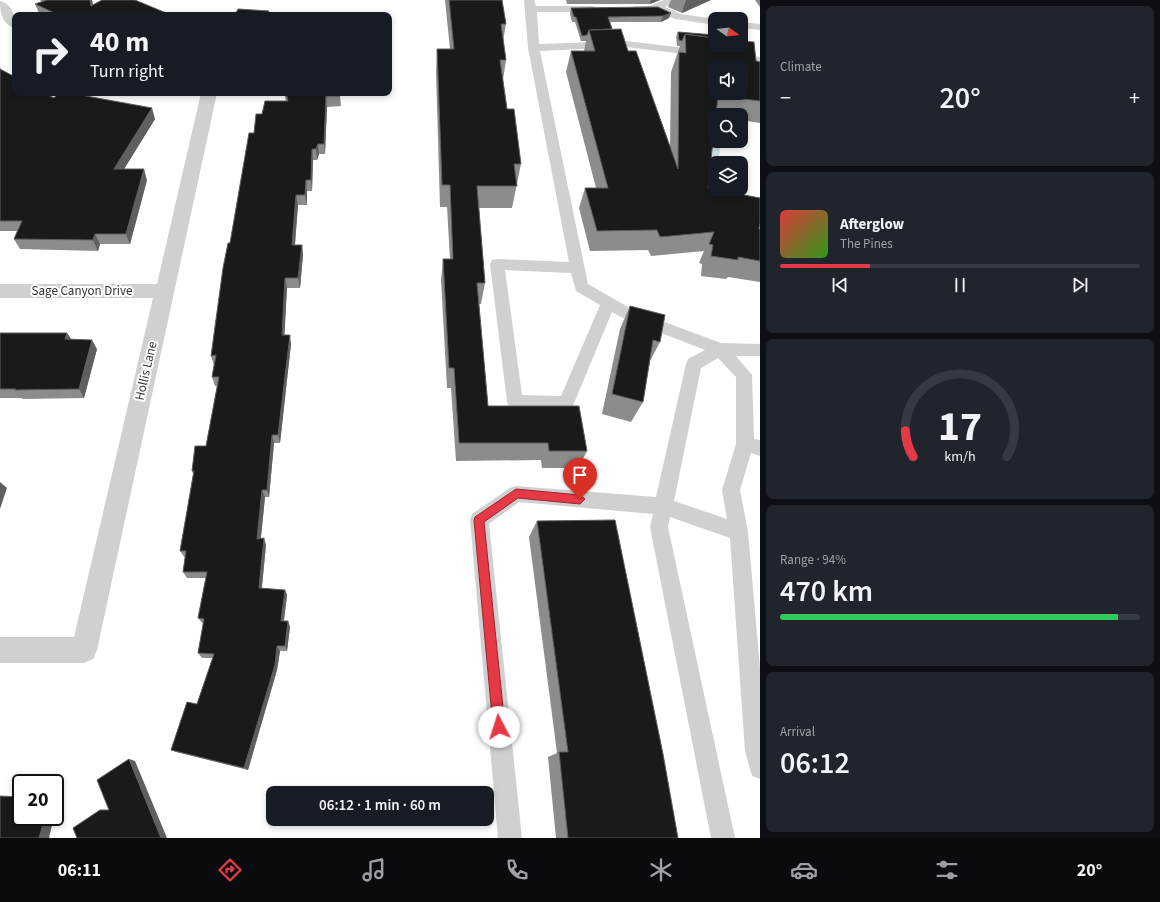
<!DOCTYPE html>
<html lang="en">
<head>
<meta charset="utf-8">
<style>
	:root { --surface:#171b24; --page:#20242c; --text:#f1f3f6; --muted:#9ea1a6; --line:#363941; --accent:#e63946 }
	body { margin:0; font-family:"Source Sans 3",sans-serif; background:var(--page); color:var(--text); height:100vh; display:flex; flex-direction:column; font-size:15px; white-space:nowrap }
	* { box-sizing:border-box; margin:0 }
	p { font-size:13px; color:var(--muted) }
	.icon { flex:none; width:22px; height:22px; fill:none; stroke:currentColor; stroke-width:2; stroke-linecap:round; stroke-linejoin:round }
	.map { position:relative; flex:1; overflow:hidden }
	.drawer { display:flex; flex-direction:column; gap:6px; padding:6px; background:#0d0f14; width:400px }
	.drawer>* { flex:none }
	.banner { position:absolute; left:12px; top:12px; width:380px; height:84px; border-radius:8px; box-shadow:0 2px 6px #0003; background:#171b24; color:var(--text); overflow:hidden }
	.needle { width:26px; rotate:104deg }
	.tools { position:absolute; left:708px; top:12px; display:grid; gap:8px }
	.tools a { display:grid; place-items:center; width:40px; height:40px; border-radius:8px; background:var(--surface); box-shadow:0 2px 6px #0003; font-size:20px }
	.speed { position:absolute; left:12px; top:774px; display:flex; gap:8px; font-size:20px; font-weight:700; text-align:center }
	.speed>* { display:grid; place-content:center; width:52px; height:52px; border-radius:50%; background:var(--surface); box-shadow:0 2px 6px #0003; line-height:1 }
	.speed .limit { border:2px solid #111; border-radius:6px; background:#fff; color:#111 }
	.pin { position:absolute; display:grid; place-items:center; width:34px; height:34px; color:#fff; margin:-41px -17px; border-radius:50% 50% 50% 0; rotate:-45deg; box-shadow:0 0 4px #0007 }
	.pin .icon { rotate:45deg }
	.me { position:absolute; width:44px; margin:-22px; rotate:355deg; stroke-linejoin:round; filter:drop-shadow(0 0 3px #0008) }
	.turn { display:flex; align-items:center; gap:14px; height:84px; padding:0 12px; font-size:18px }
	.turn .icon { width:52px; height:52px; stroke-width:2.5 }
	.turn b { display:block; font-size:28px; line-height:34px }
	.big { font-size:30px; font-weight:600; line-height:1.1 }
	.drawer .card { flex:1; display:flex; flex-direction:column; justify-content:center; gap:6px; min-width:0; padding:0 14px; border-radius:8px; background:var(--page) }
	.drawer .dial { align-items:center; gap:0 }
	.dial svg { height:104px; overflow:visible; fill:none; stroke:var(--line); stroke-width:7; stroke-linecap:round; text-anchor:middle }
	.dial text { fill:var(--text); stroke:none }
	.song { display:flex; align-items:center; gap:12px }
	.cover { width:48px; height:48px; border-radius:6px; background:linear-gradient(135deg,hsl(0 70% 55%),hsl(110 70% 35%)) }
	.played { height:4px; border-radius:2px; background:linear-gradient(90deg,var(--accent) 25%,var(--line) 25%) }
	.keys { display:flex; justify-content:space-around; direction:ltr }
	.heat { display:flex; justify-content:space-between; align-items:center; font-size:22px; direction:ltr }
	.charge { height:6px; border-radius:3px; background:linear-gradient(90deg,#34c759 94%,var(--line) 0) }
	.trip { position:absolute; left:266px; top:786px; width:228px; height:40px; border-radius:8px; background:var(--surface); box-shadow:0 2px 6px #0003; font-weight:600; line-height:40px; text-align:center }
	.tab-bar { display:flex; height:64px; justify-content:space-around; align-items:center; background:#090b0e; color:var(--muted) }
	.tab-bar .icon { width:28px; height:28px }
	.tab-bar .selected { color:var(--accent) }
	.tab-bar b { font-size:18px; color:var(--text) }
	main { display:flex; flex:1; min-height:0 }
	.map>svg:first-child { display:block }
	.water { fill:#cfe2ee }
	.lines { fill:none; stroke-linecap:round; stroke-linejoin:round }
	.service { fill:#d0d0d0; fill-rule:evenodd }
	.minor { fill:#d0d0d0; fill-rule:evenodd }
	.wall { fill:#8c8c8c }
	.shaded-wall { fill:#5f5f5f }
	.building { fill:#1a1a1a; stroke:#5f5f5f; fill-rule:evenodd }
	.route { fill:#e63946; stroke:#96252e }
	.labels { text-anchor:middle; dominant-baseline:central; stroke-width:4; stroke-linejoin:round; paint-order:stroke }
	.street-label { font-size:13px; fill:#333; stroke:#fff }
</style>
</head>
<body>
<main>
<div class="map">
<svg width="760" height="838" viewBox="0 0 760 838">
	<rect width="100%" height="100%" fill="#fff"/>
	<path class="water" d="M 706,135 L 715,136 L 715,141 L 721,141 L 718,163 L 715,163 L 715,166 L 703,164 Z"/>
	<g class="lines">
		<g class="service">
			<path d="M 524,0 L 534,0 L 536,6 L 593,6 L 598,9 L 593,12 L 537,12 L 539,44 L 626,41 L 701,50 L 707,53 L 701,56 L 626,47 L 540,51 L 588,284 L 635,311 L 721,343 L 760,344 L 760,356 L 736,356 L 752,375 L 754,439 L 760,440 L 760,456 L 751,453 L 740,490 L 748,532 L 760,668 L 760,779 L 752,776 L 745,751 L 730,538 L 670,517 L 668,527 L 735,838 L 711,838 L 650,527 L 653,514 L 519,502 L 489,524 L 522,838 L 498,838 L 470,520 L 472,514 L 510,488 L 516,486 L 656,497 L 686,364 L 688,359 L 705,350 L 625,319 L 612,312 L 572,408 L 566,410 L 515,409 L 509,407 L 507,402 L 490,264 L 492,260 L 497,259 L 569,262 L 528,48 ZM 505,270 L 571,273 L 576,291 L 600,305 L 561,396 L 522,395 ZM 718,358 L 736,377 L 736,444 L 722,490 L 727,519 L 674,501 L 701,368 Z"/>
			<path d="M 664,0 L 678,0 L 665,7 L 681,14 L 716,19 L 715,25 L 675,19 L 656,11 L 634,12 L 629,9 L 634,6 L 650,6 Z"/>
			<path d="M 741,22 L 760,24 L 760,30 L 741,28 Z"/>
			<path d="M 733,54 L 760,57 L 760,63 L 729,59 L 727,57 Z"/>
		</g>
		<g class="minor">
			<path d="M 0,1 C 13,4 15,17 15,28 C 2,25 0,12 0,1 Z"/>
			<path d="M 201,93 L 217,93 L 97,650 L 93,659 L 84,663 L 0,663 L 0,637 L 74,637 L 153,298 L 0,298 L 0,284 L 157,284 Z"/>
		</g>
	</g>
	<g class="wall">
		<path d="M 40,0 L 92,0 L 93,6 L 171,15 L 40,15 L 35,4 L 42,2 Z"/>
		<path d="M 445,0 L 502,0 L 506,24 L 503,41 L 506,60 L 503,80 L 507,109 L 521,164 L 512,208 L 479,208 L 485,283 L 481,304 L 479,304 L 488,406 L 587,451 L 578,468 L 542,468 L 541,460 L 456,461 L 451,388 L 447,388 L 441,280 L 443,259 L 450,259 L 447,207 L 440,207 L 436,72 L 437,49 L 450,49 Z"/>
		<path d="M 566,0 L 660,0 L 650,4 L 567,4 Z"/>
		<path d="M 671,0 L 711,0 L 682,13 L 668,7 Z"/>
		<path d="M 755,0 L 760,0 L 760,7 Z"/>
		<path d="M 571,8 L 671,13 L 669,18 L 661,22 L 610,22 L 612,29 L 628,51 L 670,146 L 671,72 L 680,46 L 677,46 L 676,37 L 678,32 L 745,41 L 756,61 L 760,62 L 760,123 L 741,120 L 741,115 L 715,115 L 708,188 L 759,229 L 760,229 L 760,282 L 728,277 L 726,279 L 701,276 L 702,264 L 699,263 L 704,251 L 651,256 L 648,250 L 590,251 L 579,208 L 585,188 L 596,188 L 566,72 L 571,51 L 584,51 L 586,41 L 581,41 L 575,22 L 572,22 L 570,14 Z"/>
		<path d="M 0,67 L 1,70 L 54,98 L 155,119 L 124,169 L 147,180 L 130,244 L 100,244 L 98,251 L 20,249 L 14,239 L 17,231 L 0,231 Z"/>
		<path d="M 284,93 L 338,93 L 340,96 L 341,106 L 327,107 L 325,154 L 319,154 L 317,160 L 313,160 L 312,191 L 307,191 L 307,205 L 298,205 L 295,245 L 302,245 L 303,255 L 300,288 L 287,288 L 284,335 L 291,344 L 280,443 L 274,443 L 269,497 L 265,497 L 261,538 L 266,545 L 262,588 L 285,590 L 287,595 L 284,621 L 288,621 L 290,627 L 287,651 L 280,651 L 277,670 L 248,770 L 176,752 L 171,750 L 197,704 L 213,658 L 202,658 L 198,653 L 203,624 L 198,618 L 206,578 L 187,578 L 183,572 L 185,558 L 180,551 L 193,474 L 192,471 L 206,446 L 217,386 L 215,386 L 212,377 L 214,365 L 211,356 L 230,243 L 254,133 L 262,114 L 286,101 Z"/>
		<path d="M 630,306 L 660,342 L 650,361 L 643,402 L 631,422 L 602,414 L 620,329 Z"/>
		<path d="M 0,333 L 67,333 L 71,339 L 97,349 L 84,398 L 23,399 L 21,398 L 0,398 Z"/>
		<path d="M 537,521 L 678,838 L 556,838 L 548,757 L 557,753 L 529,537 Z"/>
	</g>
	<g class="shaded-wall">
		<path d="M 90,0 L 92,0 L 95,15 L 91,6 Z"/>
		<path d="M 651,0 L 660,0 L 650,4 Z"/>
		<path d="M 686,0 L 711,0 L 682,13 Z"/>
		<path d="M 671,13 L 669,18 L 661,22 L 663,16 Z"/>
		<path d="M 326,96 L 327,107 L 325,154 L 324,144 Z"/>
		<path d="M 152,108 L 155,119 L 118,179 L 114,169 Z"/>
		<path d="M 318,144 L 319,154 L 317,160 L 316,149 Z"/>
		<path d="M 312,149 L 313,160 L 312,191 L 311,180 Z"/>
		<path d="M 144,169 L 147,180 L 130,244 L 126,234 Z"/>
		<path d="M 306,180 L 307,191 L 307,205 L 305,195 Z"/>
		<path d="M 296,195 L 298,205 L 294,255 L 292,245 Z"/>
		<path d="M 95,234 L 100,244 L 98,251 L 93,240 Z"/>
		<path d="M 302,245 L 303,255 L 300,288 L 298,278 Z"/>
		<path d="M 285,278 L 287,288 L 284,344 L 282,335 Z"/>
		<path d="M 67,333 L 73,342 L 65,339 Z"/>
		<path d="M 290,335 L 291,344 L 280,443 L 278,435 Z"/>
		<path d="M 92,340 L 97,349 L 84,398 L 79,389 Z"/>
		<path d="M 272,435 L 274,443 L 269,497 L 267,490 Z"/>
		<path d="M 0,482 L 7,488 L 0,509 Z"/>
		<path d="M 262,490 L 265,497 L 260,545 L 257,539 Z"/>
		<path d="M 264,538 L 266,545 L 261,594 L 259,588 Z"/>
		<path d="M 285,590 L 287,595 L 283,626 L 281,621 Z"/>
		<path d="M 288,621 L 290,627 L 287,651 L 285,646 Z"/>
		<path d="M 277,646 L 280,651 L 277,670 L 248,770 L 244,768 Z"/>
		<path d="M 129,759 L 135,761 L 167,838 L 161,838 Z"/>
		<path d="M 45,817 L 54,817 L 49,838 L 39,838 Z"/>
	</g>
	<g class="building">
		<path d="M 47,0 L 90,0 L 91,6 L 102,0 L 135,0 L 171,15 L 59,15 L 35,4 Z"/>
		<path d="M 449,0 L 502,0 L 506,24 L 501,24 L 506,60 L 500,60 L 507,109 L 514,109 L 521,164 L 514,164 L 517,186 L 477,186 L 485,283 L 477,283 L 488,406 L 579,406 L 587,451 L 549,451 L 548,443 L 459,443 L 454,368 L 449,368 L 443,259 L 453,259 L 450,185 L 442,185 L 437,49 L 454,49 Z"/>
		<path d="M 658,7 L 671,13 L 663,16 L 608,17 L 612,29 L 589,30 L 587,35 L 582,36 L 576,17 L 574,17 L 571,8 Z"/>
		<path d="M 238,9 L 269,11 L 267,15 L 235,15 Z"/>
		<path d="M 621,29 L 628,51 L 636,51 L 678,169 L 679,52 L 686,53 L 685,34 L 715,38 L 715,45 L 741,45 L 741,41 L 754,42 L 756,61 L 760,62 L 760,101 L 718,96 L 716,115 L 715,115 L 715,122 L 708,188 L 760,198 L 760,223 L 759,229 L 760,229 L 760,261 L 738,257 L 738,260 L 711,256 L 713,245 L 709,244 L 714,232 L 660,237 L 657,230 L 597,231 L 585,188 L 608,188 L 571,51 L 595,51 L 589,30 ZM 715,67 L 741,67 L 741,93 L 715,93 Z"/>
		<path d="M 678,32 L 715,35 L 715,38 L 685,34 L 682,41 L 679,40 Z"/>
		<path d="M 741,38 L 744,38 L 745,41 L 741,41 Z"/>
		<path d="M 0,69 L 15,77 L 15,93 L 44,93 L 54,98 L 58,93 L 64,93 L 74,95 L 75,94 L 152,108 L 114,169 L 144,169 L 126,234 L 95,234 L 93,240 L 14,239 L 22,221 L 0,221 Z"/>
		<path d="M 286,93 L 338,93 L 340,96 L 326,96 L 324,144 L 318,144 L 316,149 L 312,149 L 311,180 L 306,180 L 305,195 L 296,195 L 292,245 L 302,245 L 298,278 L 285,278 L 282,335 L 290,335 L 278,435 L 272,435 L 267,490 L 262,490 L 257,539 L 264,538 L 259,588 L 285,590 L 281,621 L 288,621 L 285,646 L 277,646 L 275,665 L 244,768 L 171,750 L 187,702 L 197,704 L 214,654 L 198,653 L 204,619 L 198,618 L 207,572 L 183,572 L 186,551 L 180,551 L 194,471 L 192,471 L 195,446 L 206,446 L 219,377 L 212,377 L 216,355 L 211,356 L 223,268 L 228,243 L 230,243 L 249,133 L 254,133 L 256,114 L 262,114 L 265,101 L 288,101 Z"/>
		<path d="M 630,306 L 665,315 L 660,342 L 653,340 L 643,402 L 612,394 Z"/>
		<path d="M 0,333 L 67,333 L 65,339 L 92,340 L 79,389 L 15,390 L 16,389 L 0,389 Z"/>
		<path d="M 615,520 L 663,754 L 678,838 L 568,838 L 559,752 L 568,752 L 537,521 Z"/>
		<path d="M 129,759 L 161,838 L 77,838 L 73,828 L 100,810 L 109,810 L 97,780 Z"/>
		<path d="M 0,796 L 21,797 L 21,817 L 45,817 L 39,838 L 0,838 Z"/>
	</g>
	<path class="route" d="M 516,489 L 580,495 L 585,499 L 580,504 L 518,498 L 484,522 L 505,727 L 503,731 L 499,733 L 495,731 L 493,727 L 474,520 L 475,517 Z"/>
	<g class="labels">
		<g class="street-label">
			<text x="82" y="291">Sage Canyon Drive</text>
			<text transform="translate(146 371) rotate(-77)">Hollis Lane</text>
		</g>
	</g>
</svg>
<div class="tools">
<a><svg class="needle" viewBox="-14 -14 28 28"><path d="M0-13l5 13h-10z" fill="#e53935"/><path d="M0 13l5-13h-10z" fill="#9ea1a6"/></svg></a>
<a><svg class="icon" aria-label="sound" viewBox="0 0 24 24"><path d="M4 9h4l5-4v14l-5-4H4zM17 9q2 3 0 6"/></svg></a>
<a><svg class="icon" aria-label="search" viewBox="0 0 24 24"><circle cx="10" cy="10" r="6"/><path d="M15 15l6 6"/></svg></a>
<a><svg class="icon" aria-label="layers" viewBox="0 0 24 24"><path d="M12 4l9 5-9 5-9-5zM3 14l9 5 9-5"/></svg></a>
</div>
<div class="speed"><div class="limit">20</div></div>
<div class="pin" style="left:580px;top:499px;background:#d93025"><svg class="icon" aria-label="arrive" viewBox="0 0 24 24"><path d="M6 21V4h12l-3 4 3 4H6"/></svg></div>
<svg class="me" style="left:499px;top:727px" viewBox="-20 -20 40 40"><circle r="19" fill="#fff"/><path d="M0-13L10 11 0 6-10 11z" fill="#e63946"/></svg>
<div class="trip">06:12 · 1 min · 60 m</div>
<div class="banner">
<div class="turn"><svg class="icon" aria-label="right" viewBox="0 0 24 24"><path d="M7 20v-9h11M14 6l5 5-5 5"/></svg><div><b>40 m</b>Turn right</div></div>
</div>
</div>
<section class="drawer">
<div class="card"><p>Climate</p>
<div class="heat"><a>−</a><b class="big">20°</b><a>+</a></div>
</div>
<div class="card">
<div class="song"><i class="cover"></i><div><b>Afterglow</b><p>The Pines</p></div></div>
<div class="played"></div>
<div class="keys"><svg class="icon" aria-label="previous" viewBox="0 0 24 24"><path d="M18 5L8 12l10 7zM5 5v14"/></svg><svg class="icon" aria-label="pause" viewBox="0 0 24 24"><path d="M8 5v14M16 5v14"/></svg><svg class="icon" aria-label="next" viewBox="0 0 24 24"><path d="M6 5l10 7-10 7zM19 5v14"/></svg></div>
</div>
<div class="card dial"><svg viewBox="0 0 100 80">
<path d="M14 69A42 42 0 1 1 86 69"/>
<path d="M14 69A42 42 0 0 1 8 49" stroke="#e63946"/>
<text x="50" y="56" font-size="32" font-weight="700">17</text>
<text x="50" y="72" font-size="11">km/h</text>
</svg></div>
<div class="card"><p>Range · 94%</p><b class="big">470 km</b><div class="charge"></div></div>
<div class="card"><p>Arrival</p><b class="big">06:12</b></div>
</section>
</main>
<nav class="tab-bar">
<b>06:11</b>
<svg class="icon selected" aria-label="directions" viewBox="0 0 24 24"><path d="M12 3l9 9-9 9-9-9zM9 14v-3h6M13 9l2 2-2 2"/></svg>
<svg class="icon" aria-label="music" viewBox="0 0 24 24"><path d="M9 18V5l10-2v13"/><circle cx="6" cy="18" r="3"/><circle cx="16" cy="16" r="3"/></svg>
<svg class="icon" aria-label="phone" viewBox="0 0 24 24"><path d="M5 4h4l2 5-3 2q2 4 5 5l2-3 5 2v4C11 20 4 13 5 4z"/></svg>
<svg class="icon" aria-label="climate" viewBox="0 0 24 24"><path d="M12 3v18M4 7l16 10M4 17L20 7"/></svg>
<svg class="icon" aria-label="car" viewBox="0 0 24 24"><path d="M5 17H2v-5l4-1 3-4h7l3 4 3 1v5h-3M9 17h6M6 11h13"/><circle cx="7" cy="17" r="2"/><circle cx="17" cy="17" r="2"/></svg>
<svg class="icon" aria-label="filters" viewBox="0 0 24 24"><path d="M4 7h16M4 17h16"/><circle cx="9" cy="7" r="2"/><circle cx="15" cy="17" r="2"/></svg>
<b>20°</b>
</nav>
</body>
</html>
